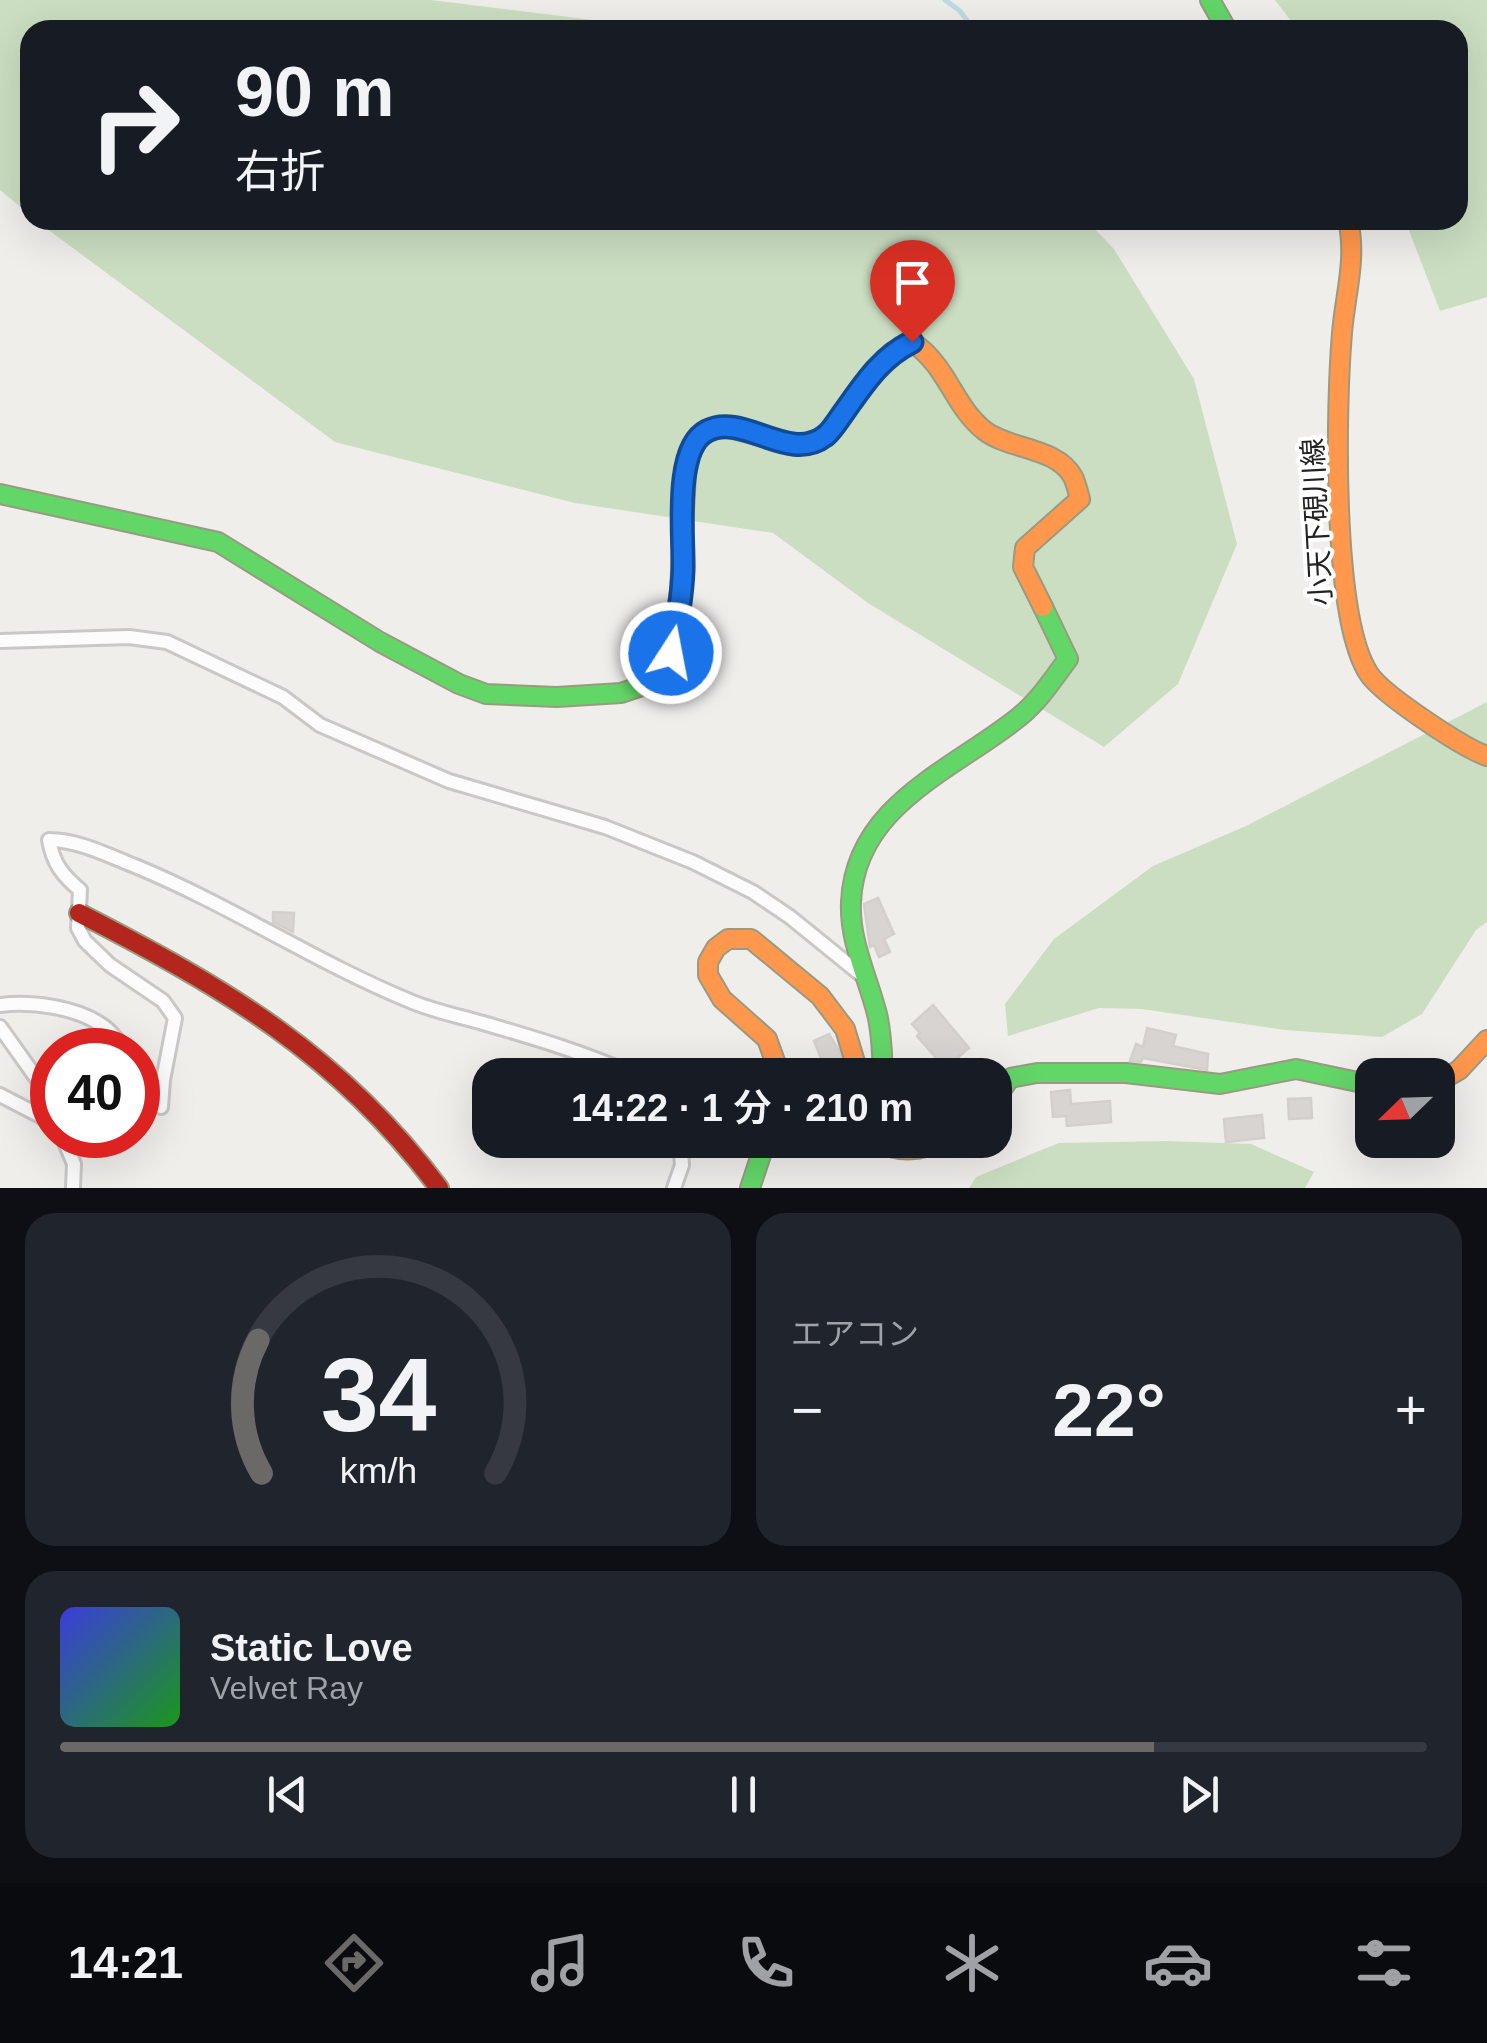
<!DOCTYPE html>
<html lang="ja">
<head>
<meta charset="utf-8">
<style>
	:root { --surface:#171b24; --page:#20242c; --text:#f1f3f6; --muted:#9ea1a6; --line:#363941; --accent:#6a6968 }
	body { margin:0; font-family:Helvetica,"Noto Sans JP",sans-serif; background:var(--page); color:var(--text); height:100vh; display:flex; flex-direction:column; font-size:38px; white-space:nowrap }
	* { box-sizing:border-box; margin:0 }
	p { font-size:32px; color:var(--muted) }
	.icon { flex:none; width:55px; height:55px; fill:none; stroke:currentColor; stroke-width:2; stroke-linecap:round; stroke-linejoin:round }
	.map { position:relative; height:1188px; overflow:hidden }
	.sheet { display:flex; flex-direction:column; gap:25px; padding:25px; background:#0d0f14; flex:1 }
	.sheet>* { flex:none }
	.guide { position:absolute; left:20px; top:20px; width:1448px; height:210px; border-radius:30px; box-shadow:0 10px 40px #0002; background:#171b24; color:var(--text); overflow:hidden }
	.needle { width:65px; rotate:247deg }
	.controls { position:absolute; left:1355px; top:1058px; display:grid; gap:20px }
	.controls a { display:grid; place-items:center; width:100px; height:100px; border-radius:20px; background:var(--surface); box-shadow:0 10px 40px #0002; font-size:50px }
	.speed { position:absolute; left:30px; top:1028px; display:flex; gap:20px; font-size:50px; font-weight:700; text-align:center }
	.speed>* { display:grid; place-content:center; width:130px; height:130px; border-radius:50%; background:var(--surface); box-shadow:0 10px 40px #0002; line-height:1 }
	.speed .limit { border:15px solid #d22; background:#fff; color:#111 }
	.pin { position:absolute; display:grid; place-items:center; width:85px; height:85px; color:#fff; margin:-102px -42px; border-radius:50% 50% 50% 0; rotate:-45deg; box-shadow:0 0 10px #0007 }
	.pin .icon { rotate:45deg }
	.me { position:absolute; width:110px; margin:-55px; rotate:11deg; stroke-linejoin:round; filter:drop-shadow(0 0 8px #0008) }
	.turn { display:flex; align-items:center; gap:35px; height:210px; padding:0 50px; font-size:45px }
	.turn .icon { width:130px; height:130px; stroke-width:2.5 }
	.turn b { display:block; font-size:70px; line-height:85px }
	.big { font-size:75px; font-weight:600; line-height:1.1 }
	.sheet .card { flex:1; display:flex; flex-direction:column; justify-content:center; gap:15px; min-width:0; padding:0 35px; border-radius:30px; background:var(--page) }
	.sheet .dial { align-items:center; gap:0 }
	.dial svg { height:260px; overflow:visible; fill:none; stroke:var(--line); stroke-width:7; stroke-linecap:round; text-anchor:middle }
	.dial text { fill:var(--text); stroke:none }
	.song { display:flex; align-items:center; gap:30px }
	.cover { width:120px; height:120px; border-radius:15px; background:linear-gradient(135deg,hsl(240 70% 55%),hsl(120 70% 35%)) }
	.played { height:10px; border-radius:5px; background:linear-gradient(90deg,var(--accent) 80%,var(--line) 80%) }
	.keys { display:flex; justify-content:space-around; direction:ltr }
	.heat { display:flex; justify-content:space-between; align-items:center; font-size:55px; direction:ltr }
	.sheet .tiles { flex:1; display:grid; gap:25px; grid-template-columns:1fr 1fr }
	.card:last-child { grid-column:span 2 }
	.trip { position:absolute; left:472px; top:1058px; width:540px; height:100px; border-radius:30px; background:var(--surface); box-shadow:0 10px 40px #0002; font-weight:600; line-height:100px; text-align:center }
	.tabs { display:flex; height:160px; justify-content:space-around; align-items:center; background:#090b0e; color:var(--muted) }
	.tabs .icon { width:70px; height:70px }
	.tabs .on { color:var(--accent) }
	.tabs b { font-size:45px; color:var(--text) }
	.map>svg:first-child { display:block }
	.forest { fill:#cbdec1 }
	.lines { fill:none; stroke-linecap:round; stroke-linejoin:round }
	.stream { stroke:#bfdbe3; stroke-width:5 }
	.building { fill:#d7d4d2; stroke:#d3d0cc; stroke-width:2.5 }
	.street-casing { stroke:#c9c8c7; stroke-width:18 }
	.fast-casing { stroke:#999a82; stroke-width:22 }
	.slow-casing { stroke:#999a82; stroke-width:22 }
	.jam-casing { stroke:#999a82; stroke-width:22 }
	.street { stroke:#fdfcfc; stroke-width:12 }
	.fast { stroke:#63d668; stroke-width:18 }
	.slow { stroke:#ff974d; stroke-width:18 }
	.jam { stroke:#b3261e; stroke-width:18 }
	.route-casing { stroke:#114b97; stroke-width:25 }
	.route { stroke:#1a73e8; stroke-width:18 }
	.labels { text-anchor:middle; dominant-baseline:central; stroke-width:8; stroke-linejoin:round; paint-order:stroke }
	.street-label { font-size:28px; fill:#222; stroke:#fff }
</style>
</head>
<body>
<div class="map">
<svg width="1487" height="1188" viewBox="0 0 1487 1188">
	<rect width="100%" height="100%" fill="#f0eeeb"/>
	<g class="forest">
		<path d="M 0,0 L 431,0 L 674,30 L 30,30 L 30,215 L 0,190 Z"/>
		<path d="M 1275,0 L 1487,0 L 1487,297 L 1440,311 L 1405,220 L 1458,220 L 1458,30 L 1298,30 Z"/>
		<path d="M 35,220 L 1086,220 L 1114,249 L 1194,379 L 1237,544 L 1178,684 L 1104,747 L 868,603 L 773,533 L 575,503 L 335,442 Z"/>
		<path d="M 1487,702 L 1487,922 L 1476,930 L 1422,1014 L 1382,1037 L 1285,1030 L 1142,1009 L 1099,1008 L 1008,1036 L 1005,1004 L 1054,939 L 1153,866 L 1246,826 Z"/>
		<path d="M 1167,1141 L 1251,1144 L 1314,1172 L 1305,1188 L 969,1188 L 976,1177 L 1059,1143 Z"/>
	</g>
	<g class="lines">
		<path class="stream" d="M 945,0 L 960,11 L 974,30"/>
	</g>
	<g class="building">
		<path d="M 878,898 L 894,934 L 884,939 L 890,952 L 879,957 L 874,945 L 870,947 L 864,904 Z"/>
		<path d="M 273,912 L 294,913 L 293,932 L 273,922 Z"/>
		<path d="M 933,1005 L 969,1048 L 945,1068 L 917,1036 L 920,1033 L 912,1024 Z"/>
		<path d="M 1147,1028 L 1176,1035 L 1173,1046 L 1208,1054 L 1207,1070 L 1143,1058 L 1141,1062 L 1130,1061 L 1136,1044 L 1143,1047 Z"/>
		<path d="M 829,1034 L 842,1056 L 846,1075 L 829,1075 L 824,1066 L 814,1041 Z"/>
		<path d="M 1070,1090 L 1071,1104 L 1110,1101 L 1111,1122 L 1067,1126 L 1066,1116 L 1053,1117 L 1051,1092 Z"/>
		<path d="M 1311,1098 L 1312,1118 L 1289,1119 L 1288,1099 Z"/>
		<path d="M 1262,1115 L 1264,1138 L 1226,1142 L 1224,1119 Z"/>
	</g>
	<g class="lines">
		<defs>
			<g id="street">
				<path d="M 0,641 L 129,637 L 167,642 L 283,697 L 320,725 L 449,781 L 605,827 L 693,862 L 753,892 L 790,917 L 864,977"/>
				<path d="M 0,1005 C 31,1001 77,1007 103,1026 C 111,1031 119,1042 125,1050"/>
				<path d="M 0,1027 L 52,1100"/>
				<path d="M 138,1070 L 161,1107 L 163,1080 L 175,1018 L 163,1001 L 110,965 L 85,941 L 78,928 L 80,890 C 62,875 53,863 49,840 C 78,840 107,855 135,866 C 230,905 315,962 410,1001 C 433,1011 459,1016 483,1023 C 535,1038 585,1053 634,1075"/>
				<path d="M 0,1095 L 52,1122"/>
				<path d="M 62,1135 L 74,1164 L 73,1188"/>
				<path d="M 674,1188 L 682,1165 L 680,1140"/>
			</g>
			<g id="fast">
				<path d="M 1210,0 L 1227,30"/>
				<path d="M 0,494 L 218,542 L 380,642 L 459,684 L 486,694 L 557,697 L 621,693 L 648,684 L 671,653 L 680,591"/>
				<path d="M 883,1075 C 882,1054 882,1034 877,1014 C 868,978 849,941 851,902 C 855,805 953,770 1019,717 C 1039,701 1053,679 1068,659 L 1043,607"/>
				<path d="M 995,1099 L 1010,1078 L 1037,1073 L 1126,1073 L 1220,1084 L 1296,1069 L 1372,1085"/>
				<path d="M 750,1188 L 766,1140"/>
			</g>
			<g id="slow">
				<path d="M 1348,220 C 1357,259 1345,295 1342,333 C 1336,404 1331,617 1369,674 C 1382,694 1463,748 1487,756"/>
				<path d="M 680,591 L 686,472 L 692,446 L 704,432 L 722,426 L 788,443 L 806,443 L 827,436 L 873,371 L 891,353 L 912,342 C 948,366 953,406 985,431 C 1010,450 1057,447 1073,477 C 1076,483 1078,492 1080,499 L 1025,548 L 1023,567 L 1043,607"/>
				<path d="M 780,1075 L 767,1039 L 722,999 L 708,975 L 708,962 L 716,948 L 728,939 L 751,939 L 820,996 L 845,1029 L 859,1075"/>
				<path d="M 1438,1082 L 1459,1070 L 1487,1040"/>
				<path d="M 875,1140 C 900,1155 922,1150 948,1140"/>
			</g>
			<path id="jam" d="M 79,913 C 225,988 339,1054 439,1188"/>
		</defs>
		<use href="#street" class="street-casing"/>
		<use href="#fast" class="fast-casing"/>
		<use href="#slow" class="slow-casing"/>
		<use href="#jam" class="jam-casing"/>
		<use href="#street" class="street"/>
		<use href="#fast" class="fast"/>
		<use href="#slow" class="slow"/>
		<use href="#jam" class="jam"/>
	</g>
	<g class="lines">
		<defs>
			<path id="route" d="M 671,653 C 677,625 682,598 683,570 C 684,537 673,448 707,431 C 743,412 789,464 825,436 C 831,432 839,419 844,412 C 864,384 880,358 912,342"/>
		</defs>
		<use href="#route" class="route-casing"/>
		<use href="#route" class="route"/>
	</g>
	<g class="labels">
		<g class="street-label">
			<text transform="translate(1317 522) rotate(-93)">小天下硯川線</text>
		</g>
	</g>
</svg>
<div class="controls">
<a><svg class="needle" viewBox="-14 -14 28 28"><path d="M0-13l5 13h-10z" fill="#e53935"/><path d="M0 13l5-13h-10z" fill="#9ea1a6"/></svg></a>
</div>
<div class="speed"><div class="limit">40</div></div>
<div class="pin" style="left:912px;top:342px;background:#d93025"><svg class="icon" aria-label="arrive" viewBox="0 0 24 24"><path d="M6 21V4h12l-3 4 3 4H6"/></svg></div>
<svg class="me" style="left:671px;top:653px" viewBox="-20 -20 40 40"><circle r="17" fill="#1a73e8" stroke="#fff" stroke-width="3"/><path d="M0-11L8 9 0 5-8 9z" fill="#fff"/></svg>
<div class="trip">14:22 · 1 分 · 210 m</div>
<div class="guide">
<div class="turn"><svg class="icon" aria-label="right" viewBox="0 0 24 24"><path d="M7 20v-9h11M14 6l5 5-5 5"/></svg><div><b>90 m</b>右折</div></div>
</div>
</div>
<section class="sheet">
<div class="tiles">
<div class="card dial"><svg viewBox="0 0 100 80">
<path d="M14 69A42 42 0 1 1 86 69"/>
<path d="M14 69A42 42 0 0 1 13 28" stroke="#6a6968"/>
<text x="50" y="56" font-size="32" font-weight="700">34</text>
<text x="50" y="72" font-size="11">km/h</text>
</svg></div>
<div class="card"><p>エアコン</p>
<div class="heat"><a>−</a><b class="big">22°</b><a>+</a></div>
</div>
<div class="card">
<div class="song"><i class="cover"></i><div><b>Static Love</b><p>Velvet Ray</p></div></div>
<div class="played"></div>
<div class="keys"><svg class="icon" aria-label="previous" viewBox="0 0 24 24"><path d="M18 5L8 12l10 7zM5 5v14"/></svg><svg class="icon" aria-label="pause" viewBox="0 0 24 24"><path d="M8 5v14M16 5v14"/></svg><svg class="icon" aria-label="next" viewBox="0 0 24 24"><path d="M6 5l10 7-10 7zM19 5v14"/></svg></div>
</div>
</div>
</section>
<nav class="tabs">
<b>14:21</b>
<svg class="icon on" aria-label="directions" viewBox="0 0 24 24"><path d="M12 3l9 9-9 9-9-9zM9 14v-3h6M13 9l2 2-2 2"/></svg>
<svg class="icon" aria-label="music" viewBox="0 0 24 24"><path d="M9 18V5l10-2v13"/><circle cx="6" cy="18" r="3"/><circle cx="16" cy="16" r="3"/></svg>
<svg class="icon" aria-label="phone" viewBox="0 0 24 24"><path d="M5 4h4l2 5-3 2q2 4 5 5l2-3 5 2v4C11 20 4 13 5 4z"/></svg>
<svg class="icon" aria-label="climate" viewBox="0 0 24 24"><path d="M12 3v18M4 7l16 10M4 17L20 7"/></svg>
<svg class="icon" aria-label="car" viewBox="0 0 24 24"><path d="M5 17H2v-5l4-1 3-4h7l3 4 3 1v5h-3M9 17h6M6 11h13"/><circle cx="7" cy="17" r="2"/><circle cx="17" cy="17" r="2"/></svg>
<svg class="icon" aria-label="filters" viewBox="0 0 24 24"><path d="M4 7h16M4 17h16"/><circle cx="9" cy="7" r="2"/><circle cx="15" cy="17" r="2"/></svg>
</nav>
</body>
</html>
